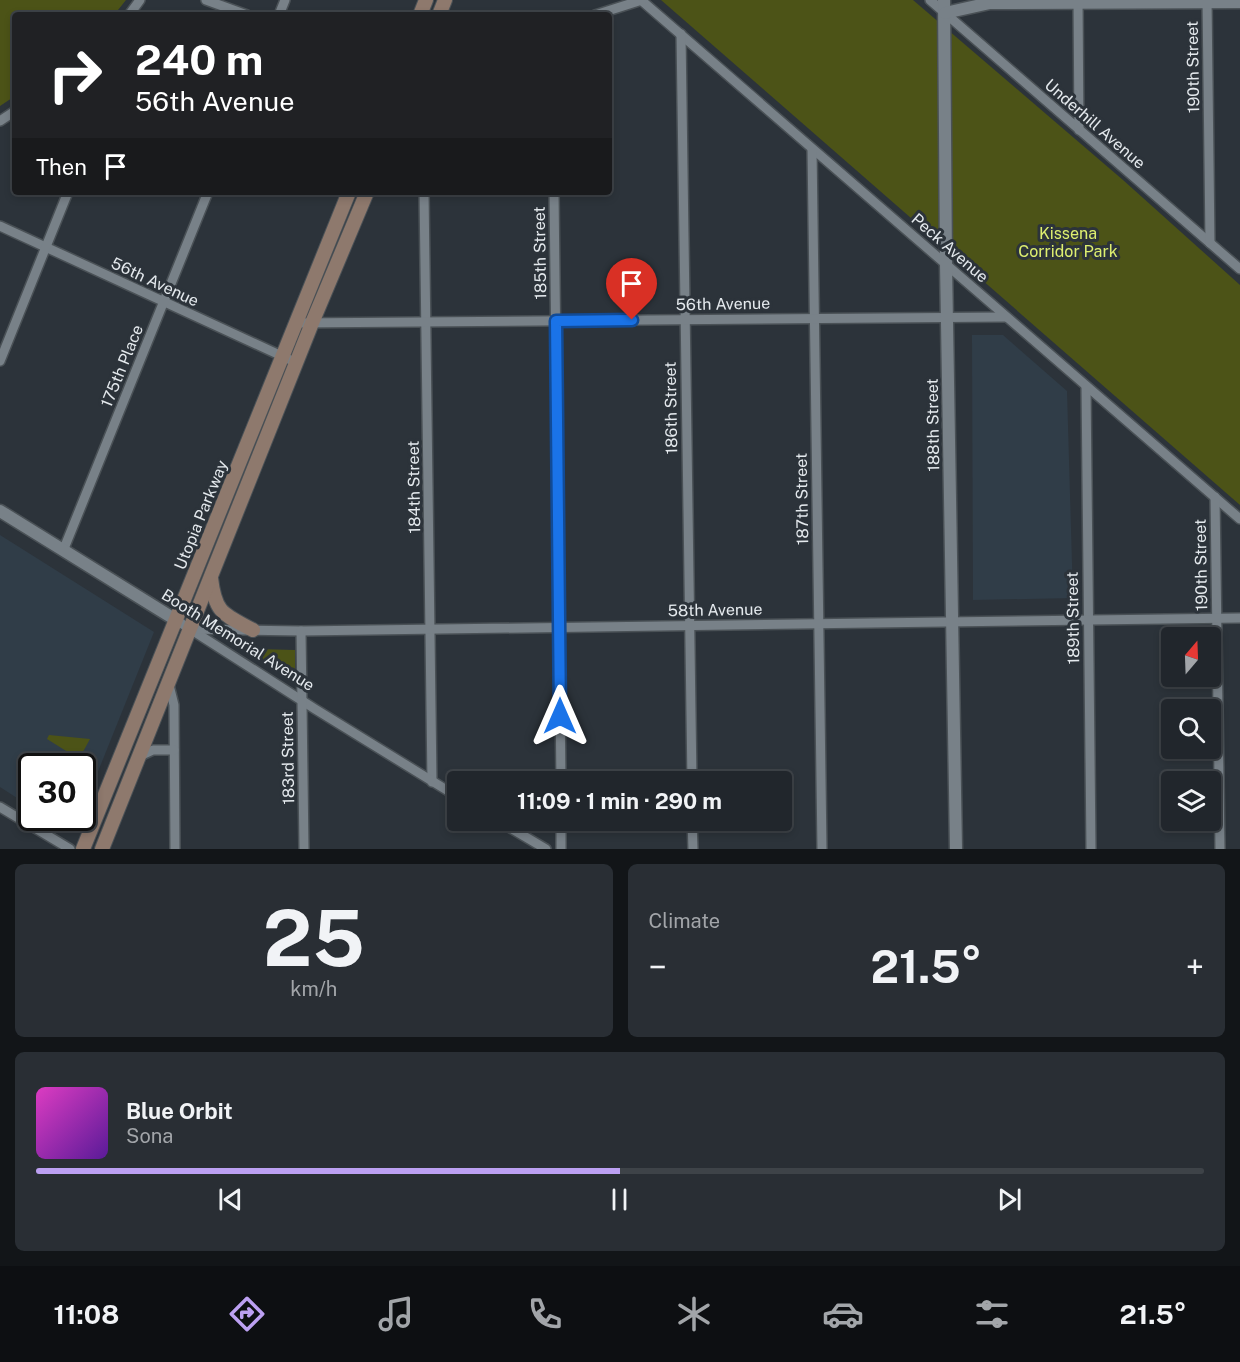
<!DOCTYPE html>
<html lang="en">
<head>
<meta charset="utf-8">
<style>
	:root { --surface:#21262c; --page:#292e34; --text:#f1f3f6; --muted:#a2a5a9; --line:#3e4348; --accent:#bca0f2 }
	body { margin:0; font-family:"Public Sans",sans-serif; background:var(--page); color:var(--text); height:100vh; display:flex; flex-direction:column; font-size:22px; white-space:nowrap }
	* { box-sizing:border-box; margin:0 }
	p { font-size:20px; color:var(--muted) }
	.icon { flex:none; width:33px; height:33px; fill:none; stroke:currentColor; stroke-width:2; stroke-linecap:round; stroke-linejoin:round }
	.map { position:relative; height:849px; overflow:hidden }
	.side { display:flex; flex-direction:column; gap:15px; padding:15px; background:#121518; flex:1 }
	.side>* { flex:none }
	.hud { position:absolute; left:12px; top:12px; width:600px; height:183px; border-radius:6px; box-shadow:0 3px 9px #0003,0 0 0 2px var(--line); background:#202124; color:#fff; overflow:hidden }
	.needle { width:39px; rotate:19deg }
	.fabs { position:absolute; left:1161px; top:627px; display:grid; gap:12px }
	.fabs a { display:grid; place-items:center; width:60px; height:60px; border-radius:6px; background:var(--surface); box-shadow:0 3px 9px #0003,0 0 0 2px var(--line); font-size:30px }
	.speed { position:absolute; left:18px; top:753px; display:flex; gap:12px; font-size:30px; font-weight:700; text-align:center }
	.speed>* { display:grid; place-content:center; width:78px; height:78px; border-radius:50%; background:var(--surface); box-shadow:0 3px 9px #0003,0 0 0 2px var(--line); line-height:1 }
	.speed .limit { border:3px solid #111; border-radius:9px; background:#fff; color:#111 }
	.pin { position:absolute; display:grid; place-items:center; width:51px; height:51px; color:#fff; margin:-62px -26px; border-radius:50% 50% 50% 0; rotate:-45deg; box-shadow:0 0 6px #0007 }
	.pin .icon { rotate:45deg }
	.me { position:absolute; width:66px; margin:-33px; rotate:0deg; stroke-linejoin:round; filter:drop-shadow(0 0 4px #0008) }
	.turn { display:flex; align-items:center; gap:21px; height:126px; padding:0 24px; font-size:27px }
	.turn .icon { width:78px; height:78px; stroke-width:2.5 }
	.turn b { display:block; font-size:42px; line-height:51px }
	.then { display:flex; align-items:center; height:57px; padding:0 24px; background:#0003; gap:12px; font-size:22px }
	.big { font-size:45px; font-weight:700; line-height:1.1 }
	.side .tile { flex:1; display:flex; flex-direction:column; justify-content:center; gap:9px; min-width:0; padding:0 21px; border-radius:9px; background:var(--page) }
	.side .dial { align-items:center; gap:0 }
	.dial b { font-size:78px; line-height:1 }
	.song { display:flex; align-items:center; gap:18px }
	.cover { width:72px; height:72px; border-radius:9px; background:linear-gradient(135deg,hsl(310 70% 55%),hsl(270 70% 35%)) }
	.played { height:6px; border-radius:3px; background:linear-gradient(90deg,var(--accent) 50%,var(--line) 50%) }
	.keys { display:flex; justify-content:space-around; direction:ltr }
	.heat { display:flex; justify-content:space-between; align-items:center; font-size:33px; direction:ltr }
	.side .tiles { flex:1; display:grid; gap:15px; grid-template-columns:1fr 1fr }
	.tile:last-child { grid-column:span 2 }
	.trip { position:absolute; left:447px; top:771px; width:345px; height:60px; border-radius:6px; background:var(--surface); box-shadow:0 3px 9px #0003,0 0 0 2px var(--line); font-weight:700; line-height:60px; text-align:center }
	.tabs { display:flex; height:96px; justify-content:space-around; align-items:center; background:#0d0f12; color:var(--muted) }
	.tabs .icon { width:42px; height:42px }
	.tabs .on { color:var(--accent) }
	.tabs b { font-size:27px; color:var(--text) }
	.map>svg:first-child { display:block }
	.built { fill:#303d48 }
	.green { fill:#4c5317 }
	.lines { fill:none; stroke-linecap:round; stroke-linejoin:round }
	.minor-casing { stroke:#4a5156; stroke-width:12 }
	.tertiary-casing { stroke:#4a5156; stroke-width:15 }
	.secondary-casing { stroke:#4a5156; stroke-width:16 }
	.minor { stroke:#788188; stroke-width:9 }
	.tertiary { stroke:#788188; stroke-width:12 }
	.secondary { stroke:#8e796d; stroke-width:14 }
	.route-casing { stroke:#114b97; stroke-width:15 }
	.route { stroke:#1a73e8; stroke-width:10 }
	.labels { text-anchor:middle; dominant-baseline:central; stroke-width:6; stroke-linejoin:round; paint-order:stroke }
	.street-label { font-size:16px; fill:#e4e9ed; stroke:#2c333a }
	.park-label { font-size:16px; fill:#deef6f; stroke:#2c333a }
</style>
</head>
<body>
<div class="map">
<svg width="1240" height="849" viewBox="0 0 1240 849">
	<rect width="100%" height="100%" fill="#2c333a"/>
	<g class="built">
		<path d="M 972,335 L 1003,335 L 1067,391 L 1073,598 L 973,600 Z"/>
		<path d="M 0,535 L 154,632 L 83,809 L 82,766 L 32,766 L 31,807 L 0,787 Z"/>
	</g>
	<g class="green">
		<path d="M 0,0 L 126,0 L 114,15 L 15,15 L 15,96 L 0,106 Z"/>
		<path d="M 661,0 L 913,0 L 1123,180 L 1240,285 L 1240,505 Z"/>
		<path d="M 256,649 L 295,650 L 295,673 L 292,676 L 288,677 L 255,655 Z"/>
		<path d="M 49,735 L 90,739 L 79,759 L 47,739 Z"/>
	</g>
	<g class="lines">
		<defs>
			<g id="minor">
				<path d="M 206,0 L 247,15"/>
				<path d="M 641,0 L 1240,519"/>
				<path d="M 930,0 L 1240,269"/>
				<path d="M 1078,0 L 1079,130"/>
				<path d="M 1207,0 L 1210,243"/>
				<path d="M 129,15 L 140,0"/>
				<path d="M 279,15 L 285,0"/>
				<path d="M 595,15 L 642,0"/>
				<path d="M 681,34 L 692,782"/>
				<path d="M 0,121 L 15,111"/>
				<path d="M 812,149 L 822,849"/>
				<path d="M 424,192 L 432,782"/>
				<path d="M 554,192 L 561,782"/>
				<path d="M 0,226 L 297,363"/>
				<path d="M 296,323 L 1006,317"/>
				<path d="M 0,361 L 68,192"/>
				<path d="M 1086,386 L 1091,849"/>
				<path d="M 1215,497 L 1220,849"/>
				<path d="M 63,551 L 208,192"/>
				<path d="M 176,620 L 315,709 L 458,797"/>
				<path d="M 190,629 L 301,631 L 1240,618"/>
				<path d="M 301,631 L 304,849"/>
				<path d="M 169,685 L 174,705 L 175,849"/>
				<path d="M 140,756 L 153,750 L 174,750"/>
				<path d="M 0,807 L 70,849"/>
				<path d="M 497,820 L 546,849"/>
				<path d="M 561,820 L 561,849"/>
				<path d="M 692,820 L 693,849"/>
			</g>
			<g id="tertiary">
				<path d="M 944,0 L 946,264 L 956,849"/>
				<path d="M 945,13 L 990,3 L 1240,2"/>
				<path d="M 0,511 L 176,620"/>
			</g>
			<g id="secondary">
				<path d="M 420,15 L 426,0"/>
				<path d="M 439,15 L 445,0"/>
				<path d="M 211,578 C 215,613 223,614 253,630"/>
				<path d="M 83,849 L 349,192"/>
				<path d="M 102,849 L 312,323 L 367,192"/>
			</g>
		</defs>
		<use href="#minor" class="minor-casing"/>
		<use href="#tertiary" class="tertiary-casing"/>
		<use href="#secondary" class="secondary-casing"/>
		<use href="#minor" class="minor"/>
		<use href="#tertiary" class="tertiary"/>
		<use href="#secondary" class="secondary"/>
	</g>
	<g class="lines">
		<defs>
			<path id="route" d="M 560,716 L 556,321 L 632,320"/>
		</defs>
		<use href="#route" class="route-casing"/>
		<use href="#route" class="route"/>
	</g>
	<g class="labels">
		<g class="street-label">
			<text transform="translate(1193 67) rotate(-91)">190th Street</text>
			<text transform="translate(1095 124) rotate(41)">Underhill Avenue</text>
			<text transform="translate(950 248) rotate(41)">Peck Avenue</text>
			<text transform="translate(540 253) rotate(-91)">185th Street</text>
			<text transform="translate(155 282) rotate(25)">56th Avenue</text>
			<text transform="translate(723 304) rotate(-1)">56th Avenue</text>
			<text transform="translate(122 366) rotate(-68)">175th Place</text>
			<text transform="translate(671 408) rotate(-91)">186th Street</text>
			<text transform="translate(933 425) rotate(-91)">188th Street</text>
			<text transform="translate(414 487) rotate(-91)">184th Street</text>
			<text transform="translate(802 499) rotate(-91)">187th Street</text>
			<text transform="translate(201 515) rotate(-68)">Utopia Parkway</text>
			<text transform="translate(1201 565) rotate(-91)">190th Street</text>
			<text transform="translate(715 610) rotate(-1)">58th Avenue</text>
			<text transform="translate(1073 618) rotate(-91)">189th Street</text>
			<text transform="translate(238 640) rotate(32)">Booth Memorial Avenue</text>
			<text transform="translate(288 758) rotate(-91)">183rd Street</text>
		</g>
		<g class="park-label">
			<text x="1068" y="233">Kissena<tspan x="1068" dy="18">Corridor Park</tspan></text>
		</g>
	</g>
</svg>
<div class="fabs">
<a><svg class="needle" viewBox="-14 -14 28 28"><path d="M0-13l5 13h-10z" fill="#e53935"/><path d="M0 13l5-13h-10z" fill="#a2a5a9"/></svg></a>
<a><svg class="icon" aria-label="search" viewBox="0 0 24 24"><circle cx="10" cy="10" r="6"/><path d="M15 15l6 6"/></svg></a>
<a><svg class="icon" aria-label="layers" viewBox="0 0 24 24"><path d="M12 4l9 5-9 5-9-5zM3 14l9 5 9-5"/></svg></a>
</div>
<div class="speed"><div class="limit">30</div></div>
<div class="pin" style="left:632px;top:320px;background:#d93025"><svg class="icon" aria-label="arrive" viewBox="0 0 24 24"><path d="M6 21V4h12l-3 4 3 4H6"/></svg></div>
<svg class="me" style="left:560px;top:716px" viewBox="-20 -20 40 40"><path d="M0-17L14 15 0 8-14 15z" fill="#1a73e8" stroke="#fff" stroke-width="4"/></svg>
<div class="trip">11:09 · 1 min · 290 m</div>
<div class="hud">
<div class="turn"><svg class="icon" aria-label="right" viewBox="0 0 24 24"><path d="M7 20v-9h11M14 6l5 5-5 5"/></svg><div><b>240 m</b>56th Avenue</div></div>
<div class="then">Then<svg class="icon" aria-label="arrive" viewBox="0 0 24 24"><path d="M6 21V4h12l-3 4 3 4H6"/></svg></div>
</div>
</div>
<section class="side">
<div class="tiles">
<div class="tile dial"><b>25</b><p>km/h</p></div>
<div class="tile"><p>Climate</p>
<div class="heat"><a>−</a><b class="big">21.5°</b><a>+</a></div>
</div>
<div class="tile">
<div class="song"><i class="cover"></i><div><b>Blue Orbit</b><p>Sona</p></div></div>
<div class="played"></div>
<div class="keys"><svg class="icon" aria-label="previous" viewBox="0 0 24 24"><path d="M18 5L8 12l10 7zM5 5v14"/></svg><svg class="icon" aria-label="pause" viewBox="0 0 24 24"><path d="M8 5v14M16 5v14"/></svg><svg class="icon" aria-label="next" viewBox="0 0 24 24"><path d="M6 5l10 7-10 7zM19 5v14"/></svg></div>
</div>
</div>
</section>
<nav class="tabs">
<b>11:08</b>
<svg class="icon on" aria-label="directions" viewBox="0 0 24 24"><path d="M12 3l9 9-9 9-9-9zM9 14v-3h6M13 9l2 2-2 2"/></svg>
<svg class="icon" aria-label="music" viewBox="0 0 24 24"><path d="M9 18V5l10-2v13"/><circle cx="6" cy="18" r="3"/><circle cx="16" cy="16" r="3"/></svg>
<svg class="icon" aria-label="phone" viewBox="0 0 24 24"><path d="M5 4h4l2 5-3 2q2 4 5 5l2-3 5 2v4C11 20 4 13 5 4z"/></svg>
<svg class="icon" aria-label="climate" viewBox="0 0 24 24"><path d="M12 3v18M4 7l16 10M4 17L20 7"/></svg>
<svg class="icon" aria-label="car" viewBox="0 0 24 24"><path d="M5 17H2v-5l4-1 3-4h7l3 4 3 1v5h-3M9 17h6M6 11h13"/><circle cx="7" cy="17" r="2"/><circle cx="17" cy="17" r="2"/></svg>
<svg class="icon" aria-label="filters" viewBox="0 0 24 24"><path d="M4 7h16M4 17h16"/><circle cx="9" cy="7" r="2"/><circle cx="15" cy="17" r="2"/></svg>
<b>21.5°</b>
</nav>
</body>
</html>
